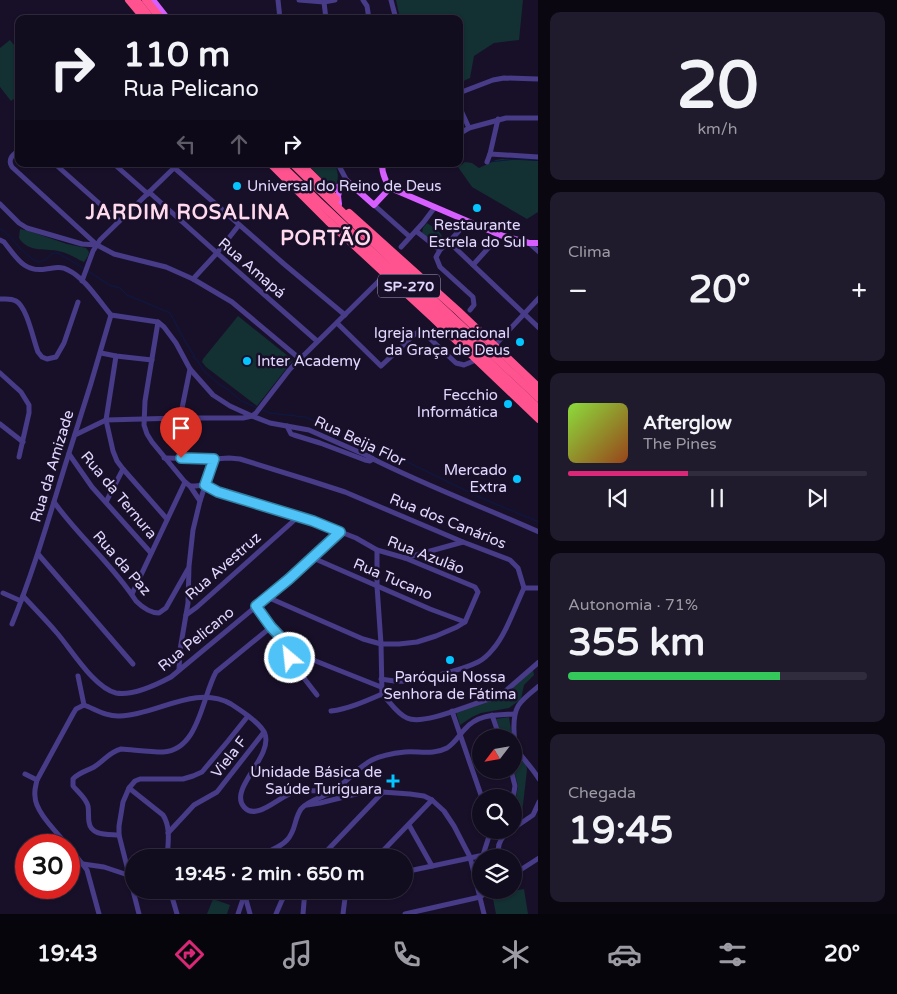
<!DOCTYPE html>
<html lang="pt">
<head>
<meta charset="utf-8">
<style>
	:root { --surface:#120c1f; --page:#1f1a2c; --text:#f1f3f6; --muted:#9c9ba4; --line:#312c3d; --accent:#db2777 }
	body { margin:0; font-family:"Varela Round",sans-serif; background:var(--page); color:var(--text); height:100vh; display:flex; flex-direction:column; font-size:19px; white-space:nowrap }
	* { box-sizing:border-box; margin:0 }
	p { font-size:16px; color:var(--muted) }
	.icon { flex:none; width:28px; height:28px; fill:none; stroke:currentColor; stroke-width:2; stroke-linecap:round; stroke-linejoin:round }
	.map { position:relative; flex:1; overflow:hidden }
	.side { display:flex; flex-direction:column; gap:12px; padding:12px; background:#0a0711; width:359px }
	.side>* { flex:none }
	.hud { position:absolute; left:15px; top:15px; width:448px; height:152px; border-radius:10px; box-shadow:0 1px 4px #0004,0 0 0 1px var(--line); background:#120c1f; color:var(--text); overflow:hidden }
	.needle { width:32px; rotate:239deg }
	.buttons { position:absolute; left:472px; top:729px; display:grid; gap:10px }
	.buttons a { display:grid; place-items:center; width:50px; height:50px; border-radius:50%; background:var(--surface); box-shadow:0 1px 4px #0004,0 0 0 1px var(--line); font-size:25px }
	.speed { position:absolute; left:15px; top:834px; display:flex; gap:10px; font-size:25px; font-weight:700; text-align:center }
	.speed>* { display:grid; place-content:center; width:65px; height:65px; border-radius:50%; background:var(--surface); box-shadow:0 1px 4px #0004,0 0 0 1px var(--line); line-height:1 }
	.speed .limit { border:8px solid #d22; background:#fff; color:#111 }
	.pin { position:absolute; display:grid; place-items:center; width:42px; height:42px; color:#fff; margin:-51px -21px; border-radius:50% 50% 50% 0; rotate:-45deg; box-shadow:0 0 5px #0007 }
	.pin .icon { rotate:45deg }
	.me { position:absolute; width:55px; margin:-28px; rotate:332deg; stroke-linejoin:round; filter:drop-shadow(0 0 4px #0008) }
	.turn { display:flex; align-items:center; gap:18px; height:105px; padding:0 25px; font-size:22px }
	.turn .icon { width:65px; height:65px; stroke-width:2.5 }
	.turn b { display:block; font-size:35px; line-height:42px }
	.lanes { display:flex; align-items:center; height:48px; padding:0 25px; background:#0003; justify-content:center; gap:25px; direction:ltr }
	.lanes .off { opacity:.35 }
	.big { font-size:38px; font-weight:800; line-height:1.1 }
	.side .widget { flex:1; display:flex; flex-direction:column; justify-content:center; gap:8px; min-width:0; padding:0 18px; border-radius:10px; background:var(--page) }
	.side .dial { align-items:center; gap:0 }
	.dial b { font-size:65px; line-height:1 }
	.song { display:flex; align-items:center; gap:15px }
	.cover { width:60px; height:60px; border-radius:8px; background:linear-gradient(135deg,hsl(90 70% 55%),hsl(20 70% 35%)) }
	.played { height:5px; border-radius:2px; background:linear-gradient(90deg,var(--accent) 40%,var(--line) 40%) }
	.keys { display:flex; justify-content:space-around; direction:ltr }
	.heat { display:flex; justify-content:space-between; align-items:center; font-size:28px; direction:ltr }
	.charge { height:8px; border-radius:4px; background:linear-gradient(90deg,#34c759 71%,var(--line) 0) }
	.trip { position:absolute; left:125px; top:849px; width:288px; height:50px; border-radius:25px; background:var(--surface); box-shadow:0 1px 4px #0004,0 0 0 1px var(--line); font-weight:800; line-height:50px; text-align:center }
	.tab-bar { display:flex; height:80px; justify-content:space-around; align-items:center; background:#07050c; color:var(--muted) }
	.tab-bar .icon { width:35px; height:35px }
	.tab-bar .current { color:var(--accent) }
	.tab-bar b { font-size:22px; color:var(--text) }
	main { display:flex; flex:1; min-height:0 }
	.map>svg:first-child { display:block }
	.green { fill:#133033 }
	.lines { fill:none; stroke-linecap:round; stroke-linejoin:round }
	.stream { stroke:#0a1948; stroke-width:1 }
	.minor { stroke:#483b88; stroke-width:5 }
	.major { stroke:#d85fff; stroke-width:6 }
	.highway { stroke:#ff538f; stroke-width:8 }
	.route-casing { stroke:#337fa1; stroke-width:12 }
	.route { stroke:#4fc3f7; stroke-width:9 }
	.poi-dot { fill:#04c5ff; stroke:#181029; stroke-width:2 }
	.labels { text-anchor:middle; dominant-baseline:central; stroke-width:5; stroke-linejoin:round; paint-order:stroke }
	.shield { fill:#181029; stroke:#a59cbf; stroke-width:1 }
	.shield-label { font-size:14px; font-weight:bold; fill:#e2d8ff }
	.poi-label { font-size:15px; fill:#e2d8ff; stroke:#181029; text-anchor:end }
	.street-label { font-size:15px; fill:#e2d8ff; stroke:#181029 }
	.district-label { font-size:20px; font-weight:bold; letter-spacing:1px; fill:#ffdaed; stroke:#181029 }
</style>
</head>
<body>
<main>
<div class="map">
<svg width="539" height="914" viewBox="0 0 539 914">
	<rect width="100%" height="100%" fill="#181029"/>
	<g class="green">
		<path d="M 396,0 L 523,0 L 519,40 L 494,43 L 474,56 L 470,78 L 459,83 L 459,19 L 400,19 Z"/>
		<path d="M 10,40 L 19,51 L 19,95 L 11,101 L 0,87 L 0,48 Z"/>
		<path d="M 502,159 L 538,161 L 538,212 L 527,219 L 472,187 L 458,167 L 465,162 L 472,163 L 479,168 L 496,160 Z"/>
		<path d="M 308,164 L 335,164 C 338,171 339,179 336,186 L 332,188 L 328,186 Z"/>
		<path d="M 427,223 C 434,228 445,233 443,244 C 434,245 429,239 422,233 L 423,228 Z"/>
		<path d="M 20,229 L 29,231 L 67,244 L 86,248 L 89,252 L 88,256 L 84,262 C 77,259 70,254 62,252 C 47,247 29,254 19,238 Z"/>
		<path d="M 238,316 L 293,360 L 257,406 L 206,367 L 202,362 L 203,359 Z"/>
		<path d="M 533,670 L 534,675 L 524,685 L 521,699 L 509,708 L 481,713 L 472,717 L 460,725 L 456,712 L 502,697 Z"/>
		<path d="M 509,717 L 512,737 L 502,737 L 496,719 Z"/>
		<path d="M 514,748 L 526,764 L 527,770 L 522,813 L 517,819 L 514,821 L 514,808 L 518,786 L 514,770 Z"/>
		<path d="M 524,889 L 528,914 L 496,914 L 492,894 Z"/>
		<path d="M 213,899 L 230,905 L 227,914 L 207,914 Z"/>
	</g>
	<g class="lines">
		<g class="stream">
			<path d="M 490,162 L 516,159 L 539,160"/>
			<path d="M 0,229 C 8,232 12,240 18,246 C 24,253 30,258 38,262 C 40,261 43,261 45,260 C 50,257 50,252 58,253 L 85,269"/>
			<path d="M 88,271 L 109,285 L 120,288 L 127,295 L 170,313 L 186,343 L 194,355 L 194,358 L 197,360 L 204,371 L 220,385 L 229,390 L 240,400 L 257,408"/>
			<path d="M 260,409 L 269,413 L 305,417 L 327,426 L 361,444 L 395,456 L 479,497 L 539,522"/>
		</g>
		<g class="minor">
			<path d="M 278,0 L 280,19"/>
			<path d="M 299,0 L 324,2 L 335,0"/>
			<path d="M 363,0 L 367,6 L 369,19"/>
			<path d="M 391,0 L 396,19"/>
			<path d="M 324,2 L 326,19"/>
			<path d="M 459,93 L 493,80 L 504,78 L 539,79"/>
			<path d="M 459,106 L 469,128"/>
			<path d="M 459,134 L 469,128 L 506,118 L 539,118"/>
			<path d="M 19,150 C 13,155 7,159 12,167 L 97,245"/>
			<path d="M 490,154 L 539,157"/>
			<path d="M 487,162 L 490,154 L 498,119"/>
			<path d="M 55,164 L 119,221"/>
			<path d="M 114,164 L 148,194"/>
			<path d="M 170,164 L 284,264 L 345,315"/>
			<path d="M 338,164 L 347,181"/>
			<path d="M 149,192 L 217,253 L 317,341"/>
			<path d="M 0,204 L 19,223 L 27,228 L 82,244 L 97,245 L 114,254 L 166,267 L 193,279 L 232,302 L 300,359"/>
			<path d="M 374,205 L 410,237"/>
			<path d="M 467,222 L 449,242 L 440,250 L 436,257 L 440,267 L 473,297 L 474,305 L 470,310"/>
			<path d="M 416,231 L 440,250"/>
			<path d="M 0,240 L 4,242 C 16,257 24,273 46,269 C 54,268 61,266 68,270 C 85,278 99,301 111,315 L 158,322 L 164,327 L 176,343 L 190,369 L 213,395 L 230,406 L 252,416 L 270,423 L 309,430 L 368,456 L 373,459 C 427,486 483,507 539,532"/>
			<path d="M 449,242 L 473,265 L 539,328"/>
			<path d="M 529,243 L 539,252"/>
			<path d="M 401,247 L 423,223 L 435,207"/>
			<path d="M 473,265 L 500,235"/>
			<path d="M 193,279 L 217,253 L 239,225"/>
			<path d="M 82,281 L 93,251 L 100,240 L 178,164"/>
			<path d="M 0,299 C 6,299 11,298 16,301 C 27,307 33,339 38,352 L 42,357 L 47,359 L 56,357 L 64,343 L 78,302"/>
			<path d="M 158,322 L 145,401 L 144,425 L 147,434 L 152,442 L 185,482 L 190,486 L 200,501 L 193,530 L 189,566 L 188,603 L 180,650 L 179,670"/>
			<path d="M 337,323 L 381,366 L 415,334 L 418,332 L 424,333 L 456,363 L 464,365 L 476,360"/>
			<path d="M 495,345 L 539,298"/>
			<path d="M 101,353 L 116,356 L 152,360"/>
			<path d="M 116,356 L 106,420 L 113,451 L 117,461 L 123,469 L 167,519"/>
			<path d="M 0,373 L 21,392 L 29,405 L 29,413 L 19,457"/>
			<path d="M 180,418 L 190,369"/>
			<path d="M 0,424 L 23,442"/>
			<path d="M 287,426 L 291,434 L 294,435 L 320,443 L 365,460 L 370,461 L 373,459"/>
			<path d="M 75,435 L 106,420 L 180,418 L 243,418 L 252,416 L 256,413 L 290,369 L 300,359 L 386,274"/>
			<path d="M 69,454 L 92,487 L 151,553"/>
			<path d="M 164,458 L 214,459 L 229,458 L 240,459 L 311,481 L 345,492 L 463,542 L 510,560 L 518,568 L 524,588 C 515,607 506,634 493,649 C 489,654 484,659 478,662 C 462,670 422,680 404,681 C 396,682 389,680 381,679"/>
			<path d="M 190,486 L 195,486 L 205,485 L 230,496 L 313,521 L 356,538 L 377,550 L 405,558 L 475,587 L 478,592 L 465,622 L 457,627 L 436,636 L 417,642 L 399,644 L 381,644 L 363,639 L 267,597"/>
			<path d="M 200,501 L 214,459"/>
			<path d="M 54,502 C 79,537 113,565 136,601 C 142,607 151,613 159,613 L 166,608 L 188,569"/>
			<path d="M 106,502 L 123,469"/>
			<path d="M 377,550 L 377,586 L 381,644 L 382,694 C 390,702 397,714 407,718 C 424,726 473,703 493,698 L 501,695 L 539,662"/>
			<path d="M 38,554 L 133,664"/>
			<path d="M 313,558 L 430,609 L 465,622"/>
			<path d="M 405,558 L 463,542"/>
			<path d="M 524,588 L 539,588"/>
			<path d="M 3,593 L 21,601"/>
			<path d="M 132,594 L 185,482"/>
			<path d="M 23,596 C 34,608 46,620 57,633 C 71,649 94,688 116,693 C 132,696 156,685 171,677 L 289,579 L 340,532"/>
			<path d="M 256,606 L 271,627 L 284,643 L 298,654 L 381,687"/>
			<path d="M 186,615 L 197,607 L 299,516"/>
			<path d="M 12,624 C 35,568 51,510 69,453 C 84,407 98,361 111,315"/>
			<path d="M 291,649 L 290,658 L 293,664 L 317,695"/>
			<path d="M 78,676 L 84,705"/>
			<path d="M 539,686 C 519,702 513,706 514,731 C 514,739 515,747 520,754 C 526,762 533,769 539,779"/>
			<path d="M 84,705 C 95,709 107,717 120,716 C 157,715 195,684 231,704 C 240,710 261,723 265,734 C 273,757 228,789 244,807 C 257,822 281,794 295,792 C 307,790 321,791 333,791"/>
			<path d="M 331,711 C 348,709 366,701 382,694"/>
			<path d="M 452,711 L 482,798"/>
			<path d="M 492,715 L 500,738"/>
			<path d="M 511,770 L 515,786 L 513,798"/>
			<path d="M 25,774 L 37,780"/>
			<path d="M 129,788 L 163,815 C 171,827 168,844 167,858"/>
			<path d="M 307,805 L 320,803 L 368,791 L 410,794 L 424,796 L 432,800 L 444,811 L 454,826 L 470,857 L 484,914"/>
			<path d="M 409,825 L 432,866"/>
			<path d="M 514,828 L 533,815 L 539,802"/>
			<path d="M 168,833 L 194,805 L 217,792 L 264,732"/>
			<path d="M 119,835 C 107,834 91,836 89,822 C 88,817 89,811 88,806 C 86,798 78,792 73,786 L 73,779 C 79,772 87,771 94,767 C 104,761 109,752 121,749 C 135,750 150,752 163,752 C 199,750 202,697 216,672 L 271,627"/>
			<path d="M 67,845 C 57,832 35,812 35,796 C 34,790 36,785 37,780 L 73,714 L 76,709 L 84,705"/>
			<path d="M 69,847 L 87,870 L 99,914"/>
			<path d="M 483,855 L 491,830"/>
			<path d="M 258,858 C 267,850 279,849 287,840 C 296,831 294,819 301,809 C 306,802 322,797 330,793 C 346,784 356,768 372,760 C 382,755 395,753 405,752 C 419,751 434,755 447,748 C 455,743 459,735 465,729 C 478,714 496,715 514,714"/>
			<path d="M 320,858 L 383,792"/>
			<path d="M 376,858 L 432,800"/>
			<path d="M 500,858 C 495,846 501,837 510,830"/>
			<path d="M 83,864 L 104,867 L 128,875"/>
			<path d="M 404,872 L 498,852"/>
			<path d="M 514,874 L 539,858"/>
			<path d="M 170,890 L 177,914"/>
			<path d="M 245,896 L 250,914"/>
			<path d="M 139,914 L 119,835 L 119,826 L 123,802 L 129,788 L 135,781 L 140,779 L 183,779 L 193,776 L 202,772 L 228,741 L 248,716"/>
			<path d="M 238,914 L 246,890"/>
			<path d="M 276,914 L 282,900 L 289,890"/>
			<path d="M 303,914 L 305,890"/>
			<path d="M 343,914 L 345,898 L 348,890"/>
			<path d="M 405,914 L 480,897 L 490,890"/>
		</g>
		<g class="major">
			<path d="M 153,0 L 168,19"/>
			<path d="M 382,164 C 382,174 386,185 395,190 L 500,235 L 529,243 L 539,243"/>
			<path d="M 328,191 C 337,190 340,185 347,181 L 374,205 L 390,188"/>
			<path d="M 339,204 L 338,196 L 341,185"/>
		</g>
		<g class="highway">
			<path d="M 129,0 L 145,19"/>
			<path d="M 136,0 L 151,19"/>
			<path d="M 146,0 L 161,19"/>
			<path d="M 271,164 L 328,221 L 432,317 L 539,419"/>
			<path d="M 280,164 L 318,201 L 539,409"/>
			<path d="M 293,164 L 409,277 L 539,398"/>
			<path d="M 301,164 L 336,199"/>
			<path d="M 349,213 L 458,311 L 539,388"/>
		</g>
	</g>
	<g class="lines">
		<defs>
			<path id="route" d="M 181,458 L 214,459 L 205,485 L 218,492 L 313,521 L 340,532 L 289,579 L 256,606 L 271,627 L 291,648 L 290,658"/>
		</defs>
		<use href="#route" class="route-casing"/>
		<use href="#route" class="route"/>
	</g>
	<g class="poi-dot">
		<circle cx="237" cy="186" r="5"/>
		<circle cx="477" cy="208" r="5"/>
		<circle cx="520" cy="342" r="5"/>
		<circle cx="247" cy="361" r="5"/>
		<circle cx="508" cy="404" r="5"/>
		<circle cx="517" cy="479" r="5"/>
		<circle cx="450" cy="660" r="5"/>
		<path d="M390.5 773.5h5v5h5v5h-5v5h-5v-5h-5v-5h5z"/>
	</g>
	<g class="labels">
		<rect class="shield" x="378" y="274.5" width="62" height="23" rx="4"/>
		<g class="shield-label">
			<text x="409" y="286">SP-270</text>
		</g>
		<g class="poi-label">
			<text x="247" y="186" text-anchor="start">Universal do Reino de Deus</text>
			<text x="477" y="225" text-anchor="middle">Restaurante<tspan x="477" dy="17">Estrela do Sul</tspan></text>
			<text x="510" y="333">Igreja Internacional<tspan x="510" dy="17">da Graça de Deus</tspan></text>
			<text x="257" y="361" text-anchor="start">Inter Academy</text>
			<text x="498" y="395">Fecchio<tspan x="498" dy="17">Informática</tspan></text>
			<text x="507" y="470">Mercado<tspan x="507" dy="17">Extra</tspan></text>
			<text x="450" y="677" text-anchor="middle">Paróquia Nossa<tspan x="450" dy="17">Senhora de Fátima</tspan></text>
			<text x="382" y="772">Unidade Básica de<tspan x="382" dy="17">Saúde Turiguara</tspan></text>
		</g>
		<g class="street-label">
			<text transform="translate(252 268) rotate(41)">Rua Amapá</text>
			<text transform="translate(360 441) rotate(25)">Rua Beija Flor</text>
			<text transform="translate(52 466) rotate(-73)">Rua da Amizade</text>
			<text transform="translate(119 495) rotate(50)">Rua da Ternura</text>
			<text transform="translate(448 521) rotate(22)">Rua dos Canários</text>
			<text transform="translate(426 555) rotate(21)">Rua Azulão</text>
			<text transform="translate(122 563) rotate(49)">Rua da Paz</text>
			<text transform="translate(223 566) rotate(-41)">Rua Avestruz</text>
			<text transform="translate(393 579) rotate(23)">Rua Tucano</text>
			<text transform="translate(196 639) rotate(-39)">Rua Pelicano</text>
			<text transform="translate(229 757) rotate(-52)">Viela F</text>
		</g>
		<g class="district-label">
			<text x="188" y="213">JARDIM ROSALINA</text>
			<text x="326" y="239">PORTÃO</text>
		</g>
	</g>
</svg>
<div class="buttons">
<a><svg class="needle" viewBox="-14 -14 28 28"><path d="M0-13l5 13h-10z" fill="#e53935"/><path d="M0 13l5-13h-10z" fill="#9c9ba4"/></svg></a>
<a><svg class="icon" aria-label="search" viewBox="0 0 24 24"><circle cx="10" cy="10" r="6"/><path d="M15 15l6 6"/></svg></a>
<a><svg class="icon" aria-label="layers" viewBox="0 0 24 24"><path d="M12 4l9 5-9 5-9-5zM3 14l9 5 9-5"/></svg></a>
</div>
<div class="speed"><div class="limit">30</div></div>
<div class="pin" style="left:181px;top:458px;background:#d93025"><svg class="icon" aria-label="arrive" viewBox="0 0 24 24"><path d="M6 21V4h12l-3 4 3 4H6"/></svg></div>
<svg class="me" style="left:290px;top:658px" viewBox="-20 -20 40 40"><circle r="17" fill="#4fc3f7" stroke="#fff" stroke-width="3"/><path d="M0-11L8 9 0 5-8 9z" fill="#fff"/></svg>
<div class="trip">19:45 · 2 min · 650 m</div>
<div class="hud">
<div class="turn"><svg class="icon" aria-label="right" viewBox="0 0 24 24"><path d="M7 20v-9h11M14 6l5 5-5 5"/></svg><div><b>110 m</b>Rua Pelicano</div></div>
<div class="lanes"><svg class="icon off" aria-label="left" viewBox="0 0 24 24"><path d="M17 20v-9H6M10 6l-5 5 5 5"/></svg><svg class="icon off" aria-label="ahead" viewBox="0 0 24 24"><path d="M12 20V5M6 11l6-6 6 6"/></svg><svg class="icon" aria-label="right" viewBox="0 0 24 24"><path d="M7 20v-9h11M14 6l5 5-5 5"/></svg></div>
</div>
</div>
<section class="side">
<div class="widget dial"><b>20</b><p>km/h</p></div>
<div class="widget"><p>Clima</p>
<div class="heat"><a>−</a><b class="big">20°</b><a>+</a></div>
</div>
<div class="widget">
<div class="song"><i class="cover"></i><div><b>Afterglow</b><p>The Pines</p></div></div>
<div class="played"></div>
<div class="keys"><svg class="icon" aria-label="previous" viewBox="0 0 24 24"><path d="M18 5L8 12l10 7zM5 5v14"/></svg><svg class="icon" aria-label="pause" viewBox="0 0 24 24"><path d="M8 5v14M16 5v14"/></svg><svg class="icon" aria-label="next" viewBox="0 0 24 24"><path d="M6 5l10 7-10 7zM19 5v14"/></svg></div>
</div>
<div class="widget"><p>Autonomia · 71%</p><b class="big">355 km</b><div class="charge"></div></div>
<div class="widget"><p>Chegada</p><b class="big">19:45</b></div>
</section>
</main>
<nav class="tab-bar">
<b>19:43</b>
<svg class="icon current" aria-label="directions" viewBox="0 0 24 24"><path d="M12 3l9 9-9 9-9-9zM9 14v-3h6M13 9l2 2-2 2"/></svg>
<svg class="icon" aria-label="music" viewBox="0 0 24 24"><path d="M9 18V5l10-2v13"/><circle cx="6" cy="18" r="3"/><circle cx="16" cy="16" r="3"/></svg>
<svg class="icon" aria-label="phone" viewBox="0 0 24 24"><path d="M5 4h4l2 5-3 2q2 4 5 5l2-3 5 2v4C11 20 4 13 5 4z"/></svg>
<svg class="icon" aria-label="climate" viewBox="0 0 24 24"><path d="M12 3v18M4 7l16 10M4 17L20 7"/></svg>
<svg class="icon" aria-label="car" viewBox="0 0 24 24"><path d="M5 17H2v-5l4-1 3-4h7l3 4 3 1v5h-3M9 17h6M6 11h13"/><circle cx="7" cy="17" r="2"/><circle cx="17" cy="17" r="2"/></svg>
<svg class="icon" aria-label="filters" viewBox="0 0 24 24"><path d="M4 7h16M4 17h16"/><circle cx="9" cy="7" r="2"/><circle cx="15" cy="17" r="2"/></svg>
<b>20°</b>
</nav>
</body>
</html>
